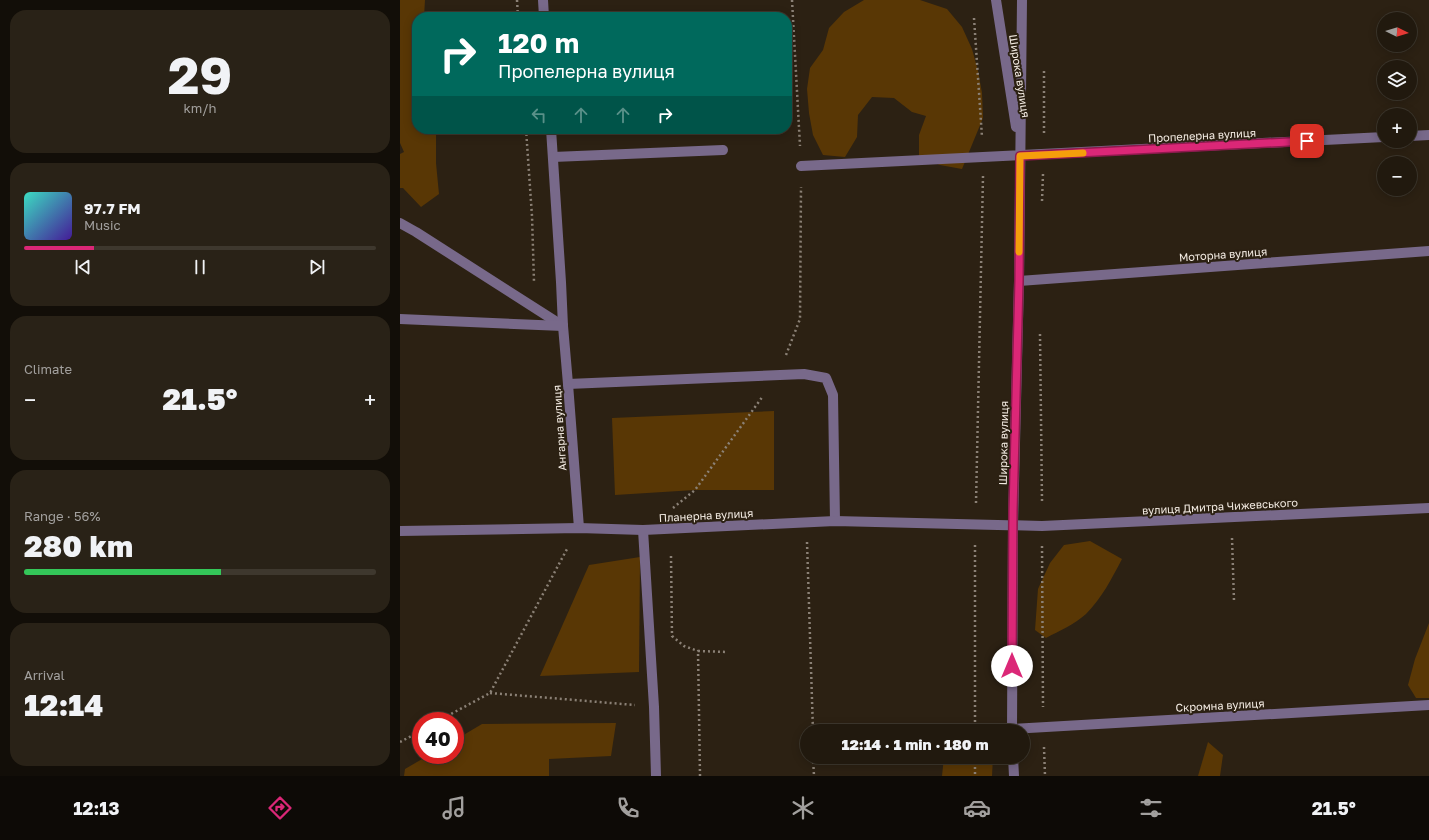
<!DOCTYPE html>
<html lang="en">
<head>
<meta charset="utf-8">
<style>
	:root { --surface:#21190e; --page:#292217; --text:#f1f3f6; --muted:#a2a09e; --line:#3e382e; --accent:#db2777 }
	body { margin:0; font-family:"Golos Text",sans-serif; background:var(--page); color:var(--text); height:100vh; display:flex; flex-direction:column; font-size:15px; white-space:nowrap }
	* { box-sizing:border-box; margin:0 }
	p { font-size:13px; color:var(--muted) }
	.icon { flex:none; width:22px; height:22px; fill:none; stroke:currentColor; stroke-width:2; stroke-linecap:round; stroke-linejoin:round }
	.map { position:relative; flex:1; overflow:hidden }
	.side { display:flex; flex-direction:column; gap:10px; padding:10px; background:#120e08; width:400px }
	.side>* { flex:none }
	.top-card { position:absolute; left:12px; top:12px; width:380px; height:122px; border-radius:16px; box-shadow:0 2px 10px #0003,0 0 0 1px var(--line); background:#00695c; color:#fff; overflow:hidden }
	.needle { width:26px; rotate:95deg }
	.tools { position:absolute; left:977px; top:12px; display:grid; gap:8px }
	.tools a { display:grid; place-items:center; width:40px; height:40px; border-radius:50%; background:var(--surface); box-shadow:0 2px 10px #0003,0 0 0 1px var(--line); font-size:20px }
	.speed { position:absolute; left:12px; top:712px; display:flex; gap:8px; font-size:20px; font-weight:700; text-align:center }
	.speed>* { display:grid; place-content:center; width:52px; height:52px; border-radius:50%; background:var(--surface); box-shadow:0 2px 10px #0003,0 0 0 1px var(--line); line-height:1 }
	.speed .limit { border:6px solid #d22; background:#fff; color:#111 }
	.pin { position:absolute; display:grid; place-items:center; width:34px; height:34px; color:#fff; margin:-17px; border-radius:8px; box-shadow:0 2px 6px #0006 }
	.me { position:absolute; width:44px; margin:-22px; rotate:0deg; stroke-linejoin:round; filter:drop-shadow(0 0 3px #0008) }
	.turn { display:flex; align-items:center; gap:14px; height:84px; padding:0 20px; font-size:18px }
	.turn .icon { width:52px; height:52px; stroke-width:2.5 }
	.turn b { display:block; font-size:28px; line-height:34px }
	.lanes { display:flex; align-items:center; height:38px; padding:0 20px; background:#0003; justify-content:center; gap:20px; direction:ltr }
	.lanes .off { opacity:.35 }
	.big { font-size:30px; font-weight:800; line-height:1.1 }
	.side .tile { flex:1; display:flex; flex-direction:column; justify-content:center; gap:6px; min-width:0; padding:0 14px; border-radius:16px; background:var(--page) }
	.side .dial { align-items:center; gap:0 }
	.dial b { font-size:52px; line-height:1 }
	.song { display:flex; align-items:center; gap:12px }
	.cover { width:48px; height:48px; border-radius:6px; background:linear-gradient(135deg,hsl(170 70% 55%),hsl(260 70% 35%)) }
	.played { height:4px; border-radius:2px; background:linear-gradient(90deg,var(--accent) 20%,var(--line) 20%) }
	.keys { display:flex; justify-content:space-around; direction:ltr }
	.heat { display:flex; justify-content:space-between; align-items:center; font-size:22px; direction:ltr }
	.charge { height:6px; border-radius:3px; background:linear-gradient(90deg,#34c759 56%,var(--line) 0) }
	.trip { position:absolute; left:400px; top:724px; width:230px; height:40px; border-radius:20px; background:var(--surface); box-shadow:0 2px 10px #0003,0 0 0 1px var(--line); font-weight:800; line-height:40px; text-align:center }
	.tab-bar { display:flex; height:64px; justify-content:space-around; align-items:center; background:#0d0a06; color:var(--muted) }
	.tab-bar .icon { width:28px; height:28px }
	.tab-bar .selected { color:var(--accent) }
	.tab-bar b { font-size:18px; color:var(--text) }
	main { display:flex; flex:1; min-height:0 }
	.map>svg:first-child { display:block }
	.green { fill:#593705 }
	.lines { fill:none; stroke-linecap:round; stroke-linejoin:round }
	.path { stroke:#8b8176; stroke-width:2.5; stroke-dasharray:2 3; stroke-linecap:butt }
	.minor { stroke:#78698a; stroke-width:10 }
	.route-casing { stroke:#8e194d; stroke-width:10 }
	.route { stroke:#db2777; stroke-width:7 }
	.slow { stroke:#f59e0b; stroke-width:7 }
	.labels { text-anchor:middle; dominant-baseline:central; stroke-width:4; stroke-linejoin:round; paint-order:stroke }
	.street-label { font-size:11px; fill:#f3ebe2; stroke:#2c2113 }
</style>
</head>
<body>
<main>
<section class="side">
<div class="tile dial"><b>29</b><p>km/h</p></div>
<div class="tile">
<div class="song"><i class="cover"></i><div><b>97.7 FM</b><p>Music</p></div></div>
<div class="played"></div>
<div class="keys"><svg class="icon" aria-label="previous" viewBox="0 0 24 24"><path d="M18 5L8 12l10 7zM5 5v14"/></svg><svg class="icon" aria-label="pause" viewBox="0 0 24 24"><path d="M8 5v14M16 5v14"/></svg><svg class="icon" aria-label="next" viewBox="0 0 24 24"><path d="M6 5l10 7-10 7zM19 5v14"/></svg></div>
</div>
<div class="tile"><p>Climate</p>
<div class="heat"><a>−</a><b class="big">21.5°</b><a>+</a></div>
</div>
<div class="tile"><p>Range · 56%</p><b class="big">280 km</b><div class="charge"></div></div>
<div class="tile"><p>Arrival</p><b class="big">12:14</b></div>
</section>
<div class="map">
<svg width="1029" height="776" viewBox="0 0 1029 776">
	<rect width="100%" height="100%" fill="#2c2113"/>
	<g class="green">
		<path d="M 0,0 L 25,0 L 24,17 L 17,17 L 17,129 L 34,129 L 36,134 L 36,163 L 39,194 L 21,207 L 3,188 L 0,188 L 0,154 L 4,152 L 0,143 Z"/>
		<path d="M 464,0 L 520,0 L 547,9 L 562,27 L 572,49 L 578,71 L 582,93 L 583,118 L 562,169 L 540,165 L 519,157 L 519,135 L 526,116 L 512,112 L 494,98 L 472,97 L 458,115 L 457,137 L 445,157 L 423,155 L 413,135 L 409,113 L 407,89 L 410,68 L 423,50 L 429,28 L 444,12 Z"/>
		<path d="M 374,411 L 374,490 L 295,490 L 215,495 L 212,418 Z"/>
		<path d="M 690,541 L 722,559 C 712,578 702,598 686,614 C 675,624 659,631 646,638 L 635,630 L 638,589 L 650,563 L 664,545 Z"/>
		<path d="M 240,557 L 239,672 L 140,676 L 189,565 Z"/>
		<path d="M 1029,623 L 1029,698 L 1016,698 L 1008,685 L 1015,659 Z"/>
		<path d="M 216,723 L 211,756 L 149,759 L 149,776 L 4,776 L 5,769 L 29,755 L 55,755 L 55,740 L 82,724 Z"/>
		<path d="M 808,742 L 823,755 L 820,776 L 798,776 Z"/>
		<path d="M 544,757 L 593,757 L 592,776 L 542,776 Z"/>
	</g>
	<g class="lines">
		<g class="path">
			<path d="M 117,0 L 118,17"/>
			<path d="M 392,0 L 400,146"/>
			<path d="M 574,18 L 582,137"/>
			<path d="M 126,129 L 132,216 L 134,282"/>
			<path d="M 644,133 L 644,70"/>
			<path d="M 642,201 L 643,174"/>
			<path d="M 640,334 L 642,501"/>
			<path d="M 386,355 L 400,319 L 401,187"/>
			<path d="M 576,503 L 583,176"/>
			<path d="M 273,508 L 295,490 L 363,396"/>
			<path d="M 832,538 L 834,601"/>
			<path d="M 407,542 L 413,731"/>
			<path d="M 575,545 L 575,731"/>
			<path d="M 642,546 L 643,707"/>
			<path d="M 271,556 L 272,636 L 284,646 L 298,651"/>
			<path d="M 90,693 L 235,705"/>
			<path d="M 38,721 L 90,693 L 167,549"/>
			<path d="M 0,742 L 21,731"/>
			<path d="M 644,747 L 645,776"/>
			<path d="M 413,757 L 414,776"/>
			<path d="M 575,757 L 575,776"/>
			<path d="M 300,776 L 298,651 L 327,652"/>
		</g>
		<g class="minor">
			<path d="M 143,0 L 144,17"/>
			<path d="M 596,0 L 616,127"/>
			<path d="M 151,129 L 161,282 L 163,326 L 168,384 L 179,528"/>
			<path d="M 1010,136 L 1029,135"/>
			<path d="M 153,157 L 323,150"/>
			<path d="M 401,166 L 984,137"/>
			<path d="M 0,223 L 16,232 L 163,326"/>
			<path d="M 619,281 L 1029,251"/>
			<path d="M 0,319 L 163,326"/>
			<path d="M 168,384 L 404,374 L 426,378 L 433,395 L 435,521"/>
			<path d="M 243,530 L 254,707 L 256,776"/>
			<path d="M 0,531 L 179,528 L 243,530 L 435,521 L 642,526 L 1029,508"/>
			<path d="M 612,729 L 1029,705"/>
			<path d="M 612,731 L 613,525 L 619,281 L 622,0"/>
			<path d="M 613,757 L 614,776"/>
		</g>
	</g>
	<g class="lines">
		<defs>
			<path id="route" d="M 612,666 L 613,511 L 619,281 L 620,156 L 907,141"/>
		</defs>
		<use href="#route" class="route-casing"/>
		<use href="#route" class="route"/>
		<path class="slow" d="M 619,252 L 620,156 L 683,153"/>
	</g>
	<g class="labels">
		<g class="street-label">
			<text transform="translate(620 76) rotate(81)">Широка вулиця</text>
			<text transform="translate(802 135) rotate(-3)">Пропелерна вулиця</text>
			<text transform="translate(823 254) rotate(-4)">Моторна вулиця</text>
			<text transform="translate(159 428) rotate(-94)">Ангарна вулиця</text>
			<text transform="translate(603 443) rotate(-89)">Широка вулиця</text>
			<text transform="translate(820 506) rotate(-3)">вулиця Дмитра Чижевського</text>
			<text transform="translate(306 515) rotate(-3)">Планерна вулиця</text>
			<text transform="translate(820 705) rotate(-3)">Скромна вулиця</text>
		</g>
	</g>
</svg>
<div class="tools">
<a><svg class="needle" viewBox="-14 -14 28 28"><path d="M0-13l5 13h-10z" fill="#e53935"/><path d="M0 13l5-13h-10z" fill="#a2a09e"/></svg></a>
<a><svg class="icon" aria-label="layers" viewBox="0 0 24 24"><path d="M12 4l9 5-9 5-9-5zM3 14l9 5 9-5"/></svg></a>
<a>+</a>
<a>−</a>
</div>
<div class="speed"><div class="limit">40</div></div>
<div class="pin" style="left:907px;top:141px;background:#d93025"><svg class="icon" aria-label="arrive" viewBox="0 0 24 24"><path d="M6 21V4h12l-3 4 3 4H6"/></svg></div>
<svg class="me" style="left:612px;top:666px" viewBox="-20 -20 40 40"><circle r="19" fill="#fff"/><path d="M0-13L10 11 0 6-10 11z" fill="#db2777"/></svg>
<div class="trip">12:14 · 1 min · 180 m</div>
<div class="top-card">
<div class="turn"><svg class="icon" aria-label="right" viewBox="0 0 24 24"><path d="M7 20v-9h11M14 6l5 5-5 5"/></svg><div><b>120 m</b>Пропелерна вулиця</div></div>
<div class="lanes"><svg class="icon off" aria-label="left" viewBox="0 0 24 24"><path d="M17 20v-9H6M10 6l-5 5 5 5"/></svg><svg class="icon off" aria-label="ahead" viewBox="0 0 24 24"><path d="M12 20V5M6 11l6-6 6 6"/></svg><svg class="icon off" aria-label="ahead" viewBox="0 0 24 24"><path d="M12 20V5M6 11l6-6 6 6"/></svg><svg class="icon" aria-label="right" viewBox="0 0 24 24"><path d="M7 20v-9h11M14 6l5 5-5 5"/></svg></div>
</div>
</div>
</main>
<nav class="tab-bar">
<b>12:13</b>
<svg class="icon selected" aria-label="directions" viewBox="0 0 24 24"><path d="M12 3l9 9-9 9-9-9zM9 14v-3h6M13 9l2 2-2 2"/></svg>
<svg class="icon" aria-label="music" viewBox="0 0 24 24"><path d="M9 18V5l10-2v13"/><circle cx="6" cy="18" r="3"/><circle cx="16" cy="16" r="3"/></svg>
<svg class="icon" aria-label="phone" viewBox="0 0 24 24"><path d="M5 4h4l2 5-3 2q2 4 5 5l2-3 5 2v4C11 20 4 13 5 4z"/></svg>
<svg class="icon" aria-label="climate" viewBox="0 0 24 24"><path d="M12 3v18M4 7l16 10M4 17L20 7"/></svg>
<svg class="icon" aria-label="car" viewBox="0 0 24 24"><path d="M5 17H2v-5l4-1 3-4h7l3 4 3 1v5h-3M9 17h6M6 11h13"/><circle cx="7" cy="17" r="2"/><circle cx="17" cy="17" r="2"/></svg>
<svg class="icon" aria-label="filters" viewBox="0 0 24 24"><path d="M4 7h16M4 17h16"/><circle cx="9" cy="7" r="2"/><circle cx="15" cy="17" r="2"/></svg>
<b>21.5°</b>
</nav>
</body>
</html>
